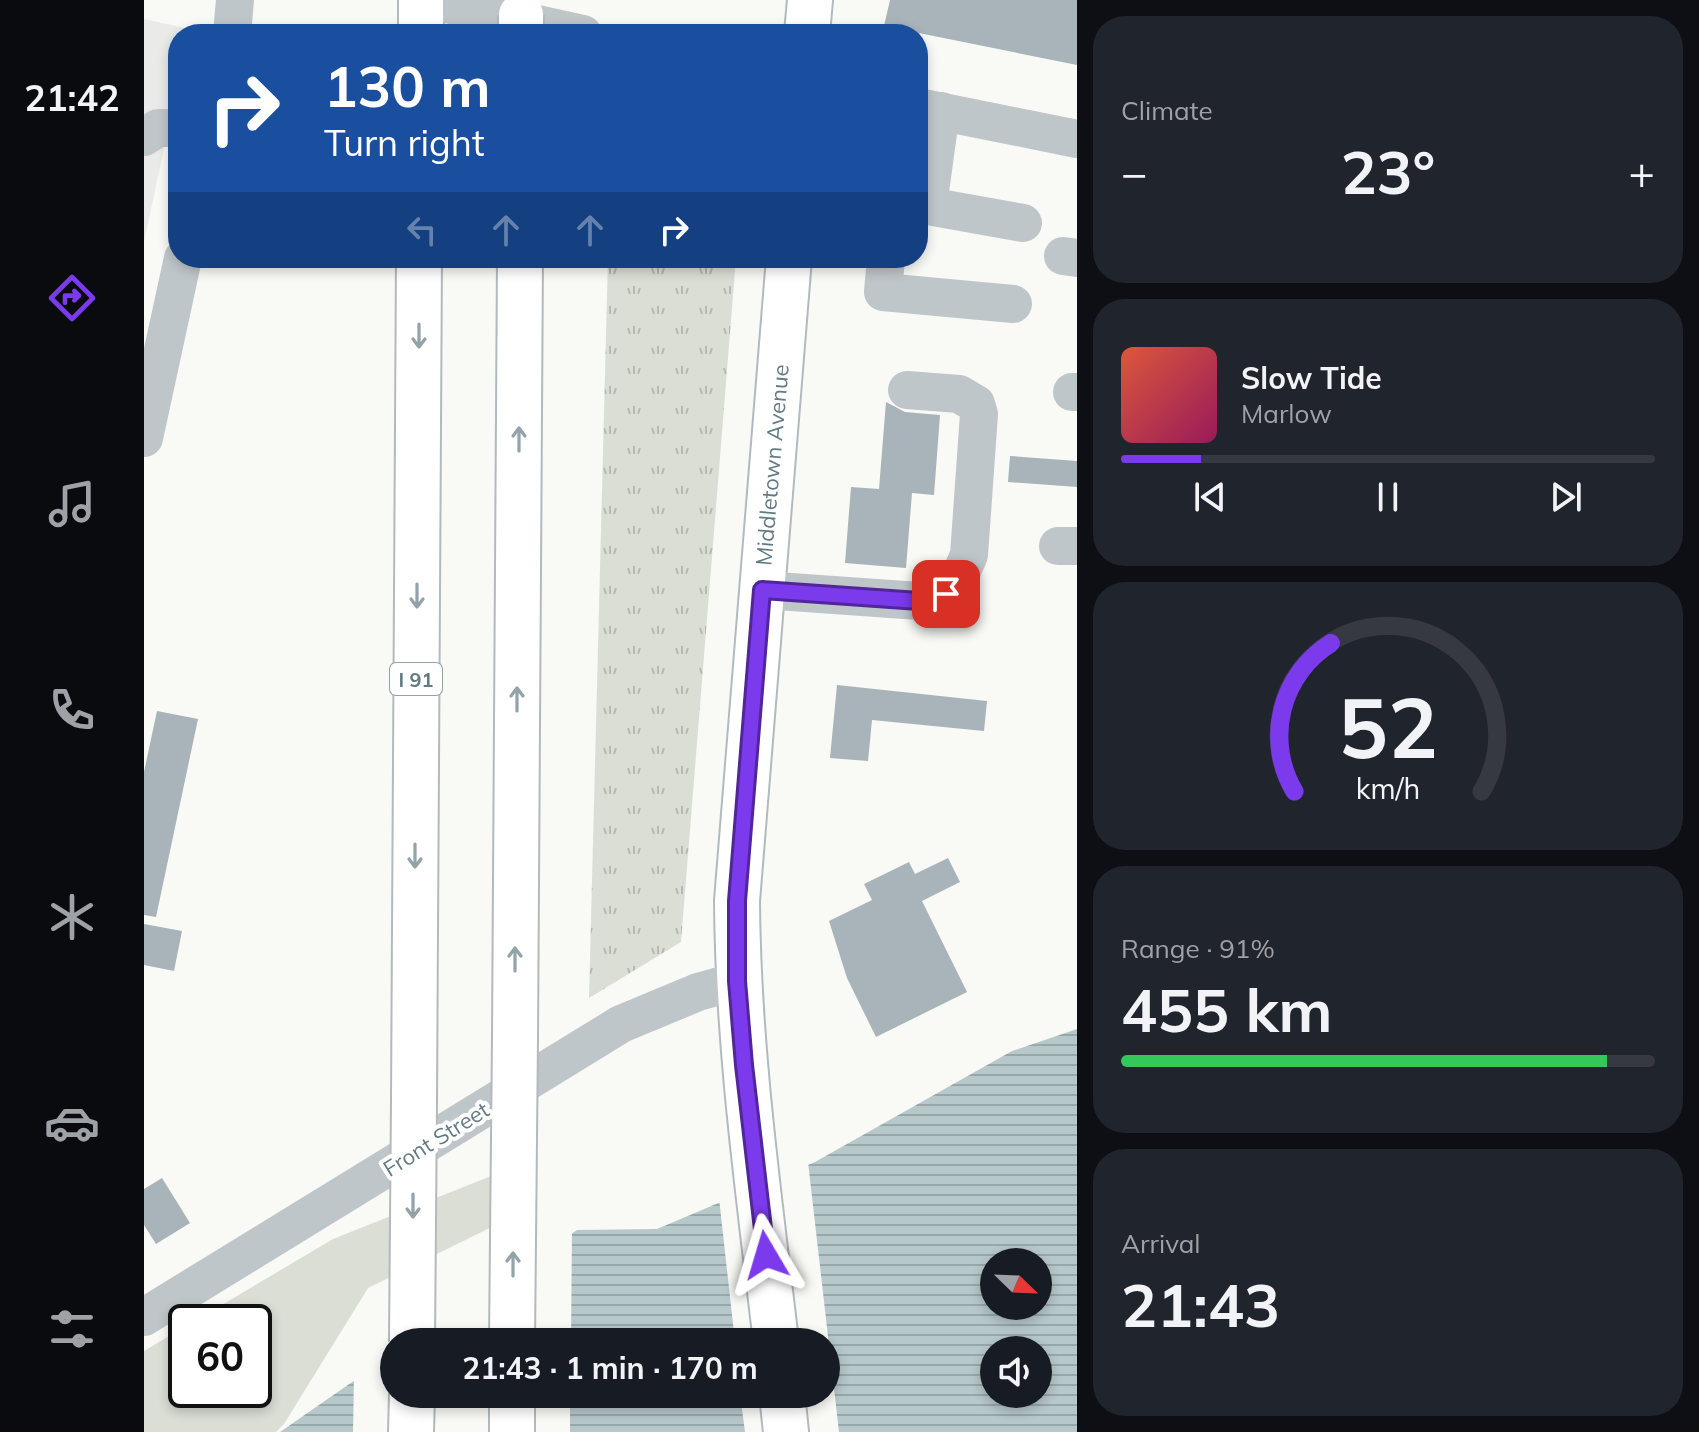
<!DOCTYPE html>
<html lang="en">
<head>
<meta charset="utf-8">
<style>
	:root { --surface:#171b24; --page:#20242c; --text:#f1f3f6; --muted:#9ea1a6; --line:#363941; --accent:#7c3aed }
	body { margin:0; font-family:Mulish,sans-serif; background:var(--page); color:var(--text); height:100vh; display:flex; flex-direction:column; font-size:30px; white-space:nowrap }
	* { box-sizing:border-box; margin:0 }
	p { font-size:26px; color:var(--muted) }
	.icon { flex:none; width:44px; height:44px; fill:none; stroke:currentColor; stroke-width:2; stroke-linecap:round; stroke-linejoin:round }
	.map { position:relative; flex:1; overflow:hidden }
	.sheet { display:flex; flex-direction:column; gap:16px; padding:16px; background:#0d0f14; width:622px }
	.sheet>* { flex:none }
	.banner { position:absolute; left:24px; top:24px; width:760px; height:244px; border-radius:32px; box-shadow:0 4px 12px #0003; background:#1a4fa0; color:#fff; overflow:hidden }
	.needle { width:52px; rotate:113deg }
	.fabs { position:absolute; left:836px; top:1248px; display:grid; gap:16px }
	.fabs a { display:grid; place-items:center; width:72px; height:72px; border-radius:50%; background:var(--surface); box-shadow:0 4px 12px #0003; font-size:40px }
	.speed { position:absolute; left:24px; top:1304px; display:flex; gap:16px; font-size:40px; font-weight:700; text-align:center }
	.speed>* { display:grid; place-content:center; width:104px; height:104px; border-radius:50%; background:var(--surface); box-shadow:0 4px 12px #0003; line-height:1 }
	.speed .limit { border:4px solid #111; border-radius:12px; background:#fff; color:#111 }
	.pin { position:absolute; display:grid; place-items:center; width:68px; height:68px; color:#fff; margin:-34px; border-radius:16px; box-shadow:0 4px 12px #0006 }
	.me { position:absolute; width:88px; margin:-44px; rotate:353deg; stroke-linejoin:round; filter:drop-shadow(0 0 6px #0008) }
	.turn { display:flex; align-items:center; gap:28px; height:168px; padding:0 24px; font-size:36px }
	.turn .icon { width:104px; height:104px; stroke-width:2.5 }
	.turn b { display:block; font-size:56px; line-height:68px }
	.lanes { display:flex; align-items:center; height:76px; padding:0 24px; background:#0003; justify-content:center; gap:40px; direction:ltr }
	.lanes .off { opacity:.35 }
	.big { font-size:60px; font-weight:700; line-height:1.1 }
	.sheet .card { flex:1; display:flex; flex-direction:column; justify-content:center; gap:12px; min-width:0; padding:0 28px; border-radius:32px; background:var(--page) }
	.sheet .dial { align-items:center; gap:0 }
	.dial svg { height:208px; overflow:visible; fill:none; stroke:var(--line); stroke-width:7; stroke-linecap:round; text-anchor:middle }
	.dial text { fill:var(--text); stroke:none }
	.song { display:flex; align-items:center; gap:24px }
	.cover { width:96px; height:96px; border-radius:12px; background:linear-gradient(135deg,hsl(10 70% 55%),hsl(330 70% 35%)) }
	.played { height:8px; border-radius:4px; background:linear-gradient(90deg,var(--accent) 15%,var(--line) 15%) }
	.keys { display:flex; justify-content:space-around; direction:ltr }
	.heat { display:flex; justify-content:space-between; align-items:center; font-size:44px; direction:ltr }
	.charge { height:12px; border-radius:6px; background:linear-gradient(90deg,#34c759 91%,var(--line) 0) }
	.trip { position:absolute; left:236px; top:1328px; width:460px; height:80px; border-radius:40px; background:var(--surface); box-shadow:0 4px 12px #0003; font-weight:700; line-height:80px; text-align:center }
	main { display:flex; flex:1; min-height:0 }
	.dock { display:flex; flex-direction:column; width:144px; justify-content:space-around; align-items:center; background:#090b0e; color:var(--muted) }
	.dock .icon { width:56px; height:56px }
	.dock .on { color:var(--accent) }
	.dock b { font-size:36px; color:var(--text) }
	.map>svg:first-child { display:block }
	.built { fill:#eaeae9 }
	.grass { fill:url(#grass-tufts) }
	.park { fill:#daded5 }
	.water { fill:url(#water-rules); fill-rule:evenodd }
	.pier { fill:#f9f9f6 }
	.building { fill:#a8b4b9 }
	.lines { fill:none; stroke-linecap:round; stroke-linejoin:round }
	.major-casing { stroke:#b3babe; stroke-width:48 }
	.highway-casing { stroke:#b3b9bc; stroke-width:48 }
	.minor { stroke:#bfc6c9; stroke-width:38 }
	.major { stroke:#fff; stroke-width:44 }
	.highway { stroke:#fff; stroke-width:44 }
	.highway-bridge-casing { stroke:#b3b9bc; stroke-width:48; stroke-linecap:butt }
	.highway-bridge { stroke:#fff; stroke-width:44 }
	.oneway { stroke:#91a2a9 }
	.route-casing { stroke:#51269a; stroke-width:20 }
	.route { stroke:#7c3aed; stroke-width:14 }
	.labels { text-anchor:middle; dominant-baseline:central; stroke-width:8; stroke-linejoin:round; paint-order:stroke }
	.shield { fill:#fff; stroke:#91a2a9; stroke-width:2 }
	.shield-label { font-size:20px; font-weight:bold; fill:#627a84 }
	.street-label { font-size:22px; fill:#627a84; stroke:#fff }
</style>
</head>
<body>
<main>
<nav class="dock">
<b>21:42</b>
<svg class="icon on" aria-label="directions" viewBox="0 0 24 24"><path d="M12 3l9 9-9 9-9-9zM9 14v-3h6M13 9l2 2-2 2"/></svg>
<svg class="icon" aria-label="music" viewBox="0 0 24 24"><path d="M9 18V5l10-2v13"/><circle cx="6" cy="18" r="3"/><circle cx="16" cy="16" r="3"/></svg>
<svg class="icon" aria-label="phone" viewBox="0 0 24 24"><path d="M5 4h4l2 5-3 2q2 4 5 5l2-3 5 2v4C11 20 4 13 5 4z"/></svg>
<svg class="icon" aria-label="climate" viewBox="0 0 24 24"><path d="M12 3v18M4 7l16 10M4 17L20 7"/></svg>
<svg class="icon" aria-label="car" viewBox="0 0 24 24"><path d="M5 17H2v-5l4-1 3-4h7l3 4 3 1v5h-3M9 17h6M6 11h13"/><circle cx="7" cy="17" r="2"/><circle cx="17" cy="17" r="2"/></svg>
<svg class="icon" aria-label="filters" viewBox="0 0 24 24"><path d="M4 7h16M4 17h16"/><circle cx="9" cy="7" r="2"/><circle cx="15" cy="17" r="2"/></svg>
</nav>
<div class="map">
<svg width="933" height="1432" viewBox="0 0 933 1432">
	<defs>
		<pattern id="grass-tufts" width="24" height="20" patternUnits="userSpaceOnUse" patternTransform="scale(2)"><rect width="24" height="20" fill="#daded5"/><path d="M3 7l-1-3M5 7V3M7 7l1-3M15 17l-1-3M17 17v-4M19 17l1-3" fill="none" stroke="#b4b9b2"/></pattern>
		<pattern id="water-rules" width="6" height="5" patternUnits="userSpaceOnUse" patternTransform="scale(2)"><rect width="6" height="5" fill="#b7c8ca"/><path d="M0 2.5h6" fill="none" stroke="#98a7aa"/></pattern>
	</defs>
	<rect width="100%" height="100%" fill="#f9f9f6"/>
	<path class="built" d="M 0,19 L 46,29 L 45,34 L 34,34 L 34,83 L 0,242 Z"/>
	<path class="grass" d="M 464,258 L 592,258 L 537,942 L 445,998 Z"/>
	<path class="park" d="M 367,1168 L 370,1216 L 224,1288 L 140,1424 L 132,1432 L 0,1432 L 0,1351 L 42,1326 L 42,1390 L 110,1390 L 110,1322 L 49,1322 L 189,1239 Z"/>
	<path class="water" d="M 933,1029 L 933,1432 L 136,1432 L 250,1353 L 250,1394 L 682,1394 L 682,1342 L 266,1342 L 433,1230 L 513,1229 L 671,1162 L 868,1051 ZM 850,1262 L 894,1262 L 894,1306 L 850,1306 ZM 850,1350 L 894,1350 L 894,1394 L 850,1394 Z"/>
	<g class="pier">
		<path d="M 664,1162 L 695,1432 L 601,1432 L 596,1394 L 682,1394 L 682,1342 L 591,1342 L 575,1198 Z"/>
		<path d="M 428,1229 L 427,1342 L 262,1342 L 264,1339 Z"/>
		<path d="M 250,1349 L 250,1394 L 426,1394 L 426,1432 L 209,1432 L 210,1375 Z"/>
	</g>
	<g class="building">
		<path d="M 746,0 L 933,0 L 933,65 L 740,26 Z"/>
		<path d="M 742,402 L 761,412 L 796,415 L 790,495 L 768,493 L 762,568 L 701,563 L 707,487 L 735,489 Z"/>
		<path d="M 866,456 L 933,461 L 933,487 L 864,482 Z"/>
		<path d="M 693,685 L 843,701 L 840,731 L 728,720 L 724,761 L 686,758 Z"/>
		<path d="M 13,711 L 54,719 L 12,917 L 0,915 L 0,772 Z"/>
		<path d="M 804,858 L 816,882 L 778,901 L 823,992 L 732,1037 L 703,978 L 685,921 L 728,900 L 720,884 L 765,862 L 771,874 Z"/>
		<path d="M 0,924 L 38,931 L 30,971 L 0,965 Z"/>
		<path d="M 18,1178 L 46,1223 L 12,1244 L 0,1225 L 0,1189 Z"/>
	</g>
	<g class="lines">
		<defs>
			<g id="major">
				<path d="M 663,34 L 666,0"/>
				<path d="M 632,1342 C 615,1195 594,1049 593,901 L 645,258"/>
				<path d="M 638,1394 L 642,1432"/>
			</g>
			<g id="highway">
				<path d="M 277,34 L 277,0"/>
				<path d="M 371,1037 L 376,258"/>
				<path d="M 270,1100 L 275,258"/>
				<path d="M 267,1432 L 268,1394"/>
				<path d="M 368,1432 L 368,1394"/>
			</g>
		</defs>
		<use href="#major" class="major-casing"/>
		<use href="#highway" class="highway-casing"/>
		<g class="minor">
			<path d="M 284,0 L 439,34"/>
			<path d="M 88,34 L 91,0"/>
			<path d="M 774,107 L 933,139"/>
			<path d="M 0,137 L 14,128 L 34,128"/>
			<path d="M 774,204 L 784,206 L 797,111"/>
			<path d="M 784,206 L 879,223"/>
			<path d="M 919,256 L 933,258"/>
			<path d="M 742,258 L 739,292 L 869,304"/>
			<path d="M 928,392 L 933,392"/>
			<path d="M 0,438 L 39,258"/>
			<path d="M 914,546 L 933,546"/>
			<path d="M 618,590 L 775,601 L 793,599 L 802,594 L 815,578 L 825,555 L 835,414 L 832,404 L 815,394 L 763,390"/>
			<path d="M 0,1317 L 477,1024 L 554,992 L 593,981"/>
		</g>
		<use href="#major" class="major"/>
		<use href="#highway" class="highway"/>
		<defs>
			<g id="highway-bridge">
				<path d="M 377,34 L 377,15"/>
				<path d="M 268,1342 L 270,1100"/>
				<path d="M 368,1342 L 371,1037"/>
			</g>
		</defs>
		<use href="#highway-bridge" class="highway-bridge-casing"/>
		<use href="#highway-bridge" class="highway-bridge"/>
	</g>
	<defs><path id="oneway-shaft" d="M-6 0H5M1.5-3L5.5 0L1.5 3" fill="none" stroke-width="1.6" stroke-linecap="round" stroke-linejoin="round" transform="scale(2)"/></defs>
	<g class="oneway">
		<use href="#oneway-shaft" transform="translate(275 336) rotate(90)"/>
		<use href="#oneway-shaft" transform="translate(375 439) rotate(-90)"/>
		<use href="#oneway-shaft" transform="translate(273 596) rotate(90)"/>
		<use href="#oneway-shaft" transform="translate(373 699) rotate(-90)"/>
		<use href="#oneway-shaft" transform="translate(271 856) rotate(90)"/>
		<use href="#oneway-shaft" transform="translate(371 959) rotate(-90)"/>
		<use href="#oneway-shaft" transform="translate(269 1206) rotate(90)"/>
		<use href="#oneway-shaft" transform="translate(369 1264) rotate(-90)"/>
	</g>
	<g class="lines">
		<defs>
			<path id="route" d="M 622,1255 L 600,1065 L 593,981 L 593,901 L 618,590 L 775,601 L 793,599 L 802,594"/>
		</defs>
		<use href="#route" class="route-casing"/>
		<use href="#route" class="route"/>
	</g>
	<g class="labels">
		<rect class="shield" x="246" y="663" width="52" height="32" rx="6"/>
		<g class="shield-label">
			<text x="272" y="679">I 91</text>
		</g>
		<g class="street-label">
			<text transform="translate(628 465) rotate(-85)">Middletown Avenue</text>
			<text transform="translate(292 1139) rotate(-32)">Front Street</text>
		</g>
	</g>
</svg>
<div class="fabs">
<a><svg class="needle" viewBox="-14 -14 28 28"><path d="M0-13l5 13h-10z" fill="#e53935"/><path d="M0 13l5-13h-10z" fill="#9ea1a6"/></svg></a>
<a><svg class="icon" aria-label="sound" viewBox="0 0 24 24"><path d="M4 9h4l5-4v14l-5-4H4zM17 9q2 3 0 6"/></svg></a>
</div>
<div class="speed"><div class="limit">60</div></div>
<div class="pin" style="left:802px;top:594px;background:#d93025"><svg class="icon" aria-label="arrive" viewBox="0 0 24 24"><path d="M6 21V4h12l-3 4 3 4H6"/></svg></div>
<svg class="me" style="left:622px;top:1255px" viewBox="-20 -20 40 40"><path d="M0-17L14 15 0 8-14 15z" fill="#7c3aed" stroke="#fff" stroke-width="4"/></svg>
<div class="trip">21:43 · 1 min · 170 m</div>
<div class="banner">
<div class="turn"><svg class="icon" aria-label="right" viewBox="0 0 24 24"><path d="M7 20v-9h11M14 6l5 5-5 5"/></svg><div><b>130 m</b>Turn right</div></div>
<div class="lanes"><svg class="icon off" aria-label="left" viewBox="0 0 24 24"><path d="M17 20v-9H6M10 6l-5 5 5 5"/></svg><svg class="icon off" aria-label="ahead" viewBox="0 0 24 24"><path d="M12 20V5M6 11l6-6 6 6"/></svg><svg class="icon off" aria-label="ahead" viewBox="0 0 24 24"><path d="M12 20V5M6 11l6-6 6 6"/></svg><svg class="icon" aria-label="right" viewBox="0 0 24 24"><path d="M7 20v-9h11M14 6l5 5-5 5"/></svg></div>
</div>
</div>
<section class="sheet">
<div class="card"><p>Climate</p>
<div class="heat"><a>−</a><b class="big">23°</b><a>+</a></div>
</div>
<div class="card">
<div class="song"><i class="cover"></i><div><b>Slow Tide</b><p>Marlow</p></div></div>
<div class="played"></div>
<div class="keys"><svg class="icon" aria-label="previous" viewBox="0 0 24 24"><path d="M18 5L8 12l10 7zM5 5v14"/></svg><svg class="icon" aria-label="pause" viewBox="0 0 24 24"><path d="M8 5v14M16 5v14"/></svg><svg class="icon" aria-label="next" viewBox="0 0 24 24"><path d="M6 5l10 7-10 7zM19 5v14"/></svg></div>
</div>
<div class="card dial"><svg viewBox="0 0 100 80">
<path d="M14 69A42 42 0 1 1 86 69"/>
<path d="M14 69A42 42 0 0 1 28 12" stroke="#7c3aed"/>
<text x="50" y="56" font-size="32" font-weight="700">52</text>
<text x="50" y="72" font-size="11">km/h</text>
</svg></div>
<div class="card"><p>Range · 91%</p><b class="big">455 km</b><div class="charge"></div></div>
<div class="card"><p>Arrival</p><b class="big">21:43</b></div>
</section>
</main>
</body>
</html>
